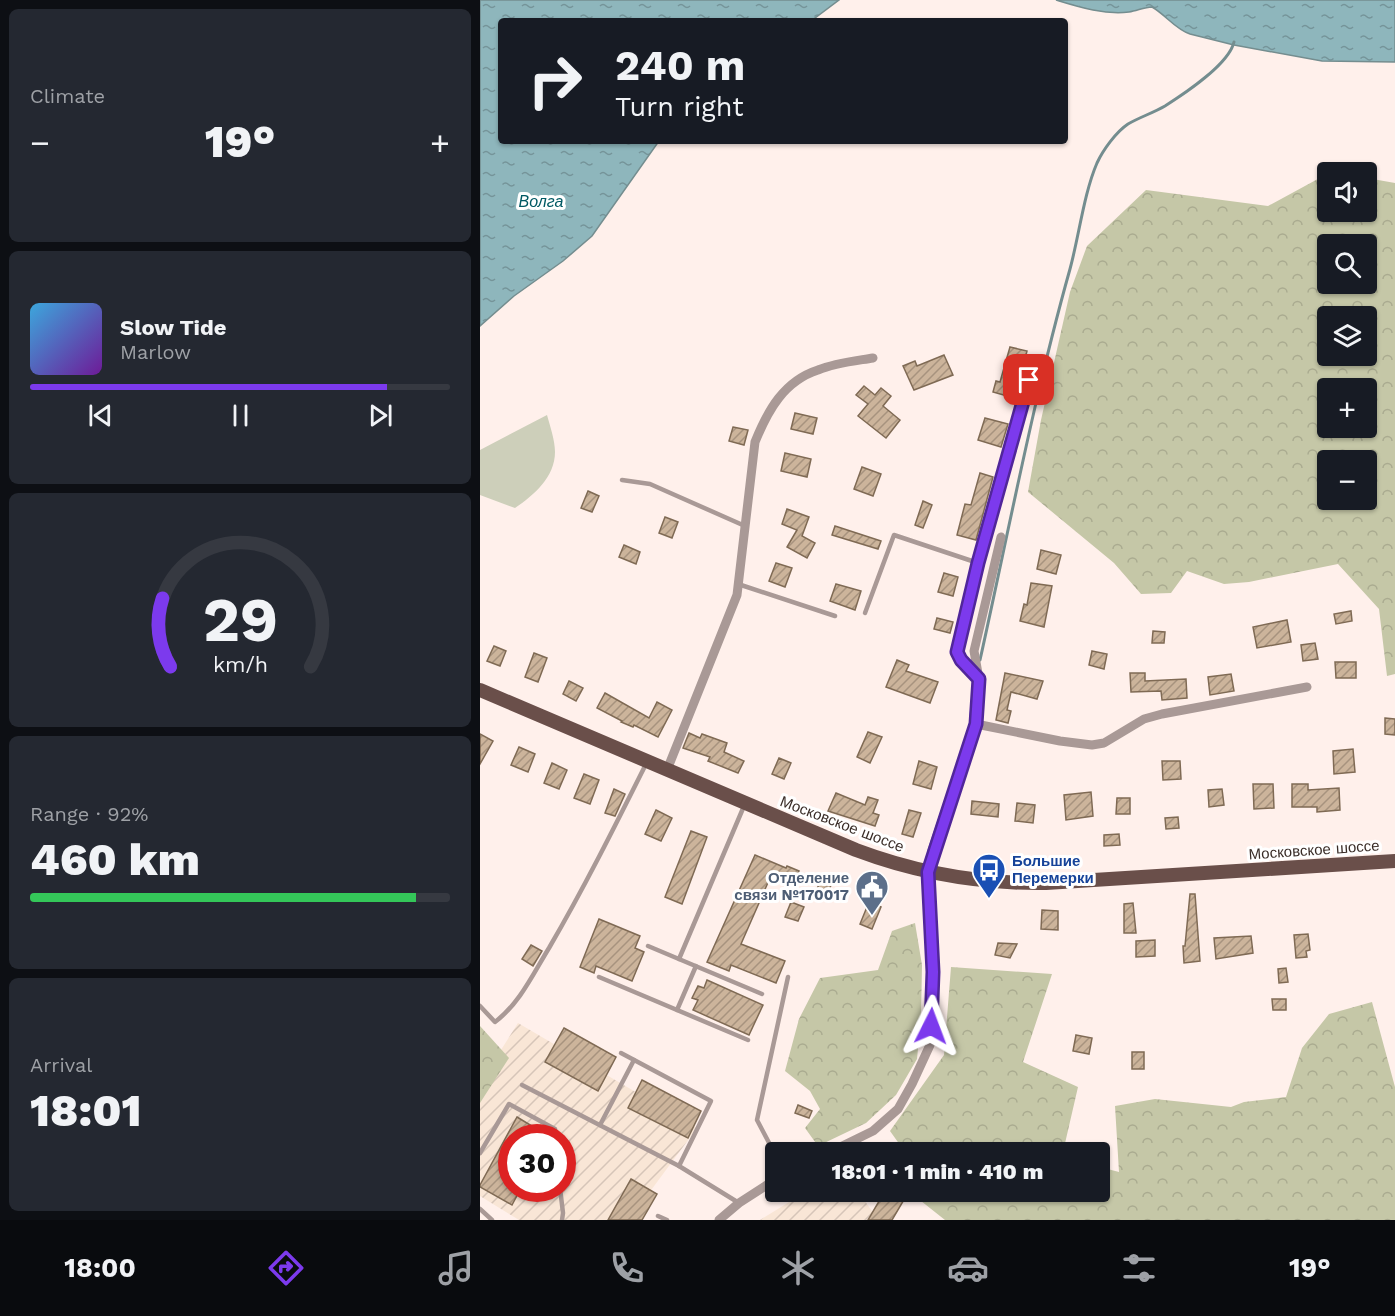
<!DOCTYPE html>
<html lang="en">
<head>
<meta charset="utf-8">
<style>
	:root { --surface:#171b24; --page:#242831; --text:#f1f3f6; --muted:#9ea1a6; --line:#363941; --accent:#7c3aed }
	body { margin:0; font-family:"Work Sans",sans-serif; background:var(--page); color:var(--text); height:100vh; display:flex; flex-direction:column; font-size:22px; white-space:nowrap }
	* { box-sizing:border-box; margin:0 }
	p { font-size:20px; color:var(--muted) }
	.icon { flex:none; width:33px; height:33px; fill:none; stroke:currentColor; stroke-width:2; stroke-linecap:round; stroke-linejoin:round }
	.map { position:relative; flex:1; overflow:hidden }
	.details { display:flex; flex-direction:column; gap:9px; padding:9px; background:#0d0f14; width:480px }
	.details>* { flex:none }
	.hud { position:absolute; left:18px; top:18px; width:570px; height:126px; border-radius:6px; box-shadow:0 2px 4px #0004; background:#171b24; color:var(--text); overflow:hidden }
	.controls { position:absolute; left:837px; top:162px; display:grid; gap:12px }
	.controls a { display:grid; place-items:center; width:60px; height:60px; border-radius:6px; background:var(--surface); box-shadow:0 2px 4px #0004; font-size:30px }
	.speed { position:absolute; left:18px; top:1124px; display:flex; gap:12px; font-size:30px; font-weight:700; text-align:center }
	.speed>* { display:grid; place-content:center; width:78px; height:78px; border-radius:50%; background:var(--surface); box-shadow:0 2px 4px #0004; line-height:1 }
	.speed .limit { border:9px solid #d22; background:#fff; color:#111 }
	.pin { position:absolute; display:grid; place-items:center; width:51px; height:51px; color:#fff; margin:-26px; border-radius:12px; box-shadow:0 3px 9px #0006 }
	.me { position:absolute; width:66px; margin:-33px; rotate:3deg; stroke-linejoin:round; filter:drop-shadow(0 0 4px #0008) }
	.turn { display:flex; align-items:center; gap:21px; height:126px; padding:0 18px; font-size:27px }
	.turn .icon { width:78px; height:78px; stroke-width:2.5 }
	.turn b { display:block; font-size:42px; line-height:51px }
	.big { font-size:45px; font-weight:800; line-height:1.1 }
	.details .card { flex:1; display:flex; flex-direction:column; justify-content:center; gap:9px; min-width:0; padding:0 21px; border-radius:9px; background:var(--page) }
	.details .dial { align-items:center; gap:0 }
	.dial svg { height:156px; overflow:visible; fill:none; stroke:var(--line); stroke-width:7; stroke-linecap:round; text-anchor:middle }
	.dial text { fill:var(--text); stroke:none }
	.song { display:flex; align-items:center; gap:18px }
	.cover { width:72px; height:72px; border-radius:9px; background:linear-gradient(135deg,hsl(200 70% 55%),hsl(280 70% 35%)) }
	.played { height:6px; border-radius:3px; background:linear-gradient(90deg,var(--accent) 85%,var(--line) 85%) }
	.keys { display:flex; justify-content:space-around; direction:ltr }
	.heat { display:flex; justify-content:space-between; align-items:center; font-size:33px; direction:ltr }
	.charge { height:9px; border-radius:4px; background:linear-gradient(90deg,#34c759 92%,var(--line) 0) }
	.trip { position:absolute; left:285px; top:1142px; width:345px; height:60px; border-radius:6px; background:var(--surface); box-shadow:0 2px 4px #0004; font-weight:800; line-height:60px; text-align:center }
	.dock { display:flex; height:96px; justify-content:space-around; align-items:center; background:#090b0e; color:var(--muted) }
	.dock .icon { width:42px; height:42px }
	.dock .current { color:var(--accent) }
	.dock b { font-size:27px; color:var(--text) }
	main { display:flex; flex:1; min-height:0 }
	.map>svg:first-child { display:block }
	.industrial { fill:url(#industrial-furrows); fill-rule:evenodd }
	.green { fill:#cdcfba }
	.forest { fill:url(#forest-crowns); fill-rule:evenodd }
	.water { fill:url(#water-ripples); stroke:#748d8f; stroke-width:1.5 }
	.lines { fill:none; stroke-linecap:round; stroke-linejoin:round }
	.stream { stroke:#748d8f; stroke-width:3 }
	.building { fill:url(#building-hatch); stroke:#7f6a54; stroke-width:1.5 }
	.lane { stroke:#a99996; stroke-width:4.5 }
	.street { stroke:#a99996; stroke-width:9 }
	.primary { stroke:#6a4f4a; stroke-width:14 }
	.route-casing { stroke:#51269a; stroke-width:15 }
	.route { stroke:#7c3aed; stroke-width:10 }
	.labels { text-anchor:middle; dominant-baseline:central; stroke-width:6; stroke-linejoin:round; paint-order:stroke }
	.street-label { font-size:15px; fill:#392c27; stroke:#fff }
	.transit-label { font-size:15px; font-weight:bold; fill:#164399; stroke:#fff; text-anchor:start }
	.service-label { font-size:15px; font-weight:bold; fill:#4e5e75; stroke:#fff; text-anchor:end }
	.water-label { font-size:16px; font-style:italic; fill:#005963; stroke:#fff }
</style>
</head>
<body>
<main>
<section class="details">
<div class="card"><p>Climate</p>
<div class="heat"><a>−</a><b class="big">19°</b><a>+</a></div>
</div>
<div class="card">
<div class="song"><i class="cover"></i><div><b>Slow Tide</b><p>Marlow</p></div></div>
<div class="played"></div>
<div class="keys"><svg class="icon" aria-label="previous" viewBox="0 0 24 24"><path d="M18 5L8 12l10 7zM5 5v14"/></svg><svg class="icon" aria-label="pause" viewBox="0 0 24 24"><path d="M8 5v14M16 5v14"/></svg><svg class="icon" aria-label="next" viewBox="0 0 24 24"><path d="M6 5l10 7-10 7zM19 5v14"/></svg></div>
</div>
<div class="card dial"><svg viewBox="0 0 100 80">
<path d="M14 69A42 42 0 1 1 86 69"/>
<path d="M14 69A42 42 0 0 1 10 34" stroke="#7c3aed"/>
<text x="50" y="56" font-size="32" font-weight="700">29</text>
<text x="50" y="72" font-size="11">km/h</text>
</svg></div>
<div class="card"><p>Range · 92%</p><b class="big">460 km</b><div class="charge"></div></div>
<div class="card"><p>Arrival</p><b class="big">18:01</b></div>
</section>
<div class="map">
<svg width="915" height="1220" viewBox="0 0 915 1220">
	<defs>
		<pattern id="industrial-furrows" width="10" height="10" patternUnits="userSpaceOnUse" patternTransform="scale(1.5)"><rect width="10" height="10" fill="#f9e6d6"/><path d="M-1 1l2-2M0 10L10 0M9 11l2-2" fill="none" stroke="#d6c5b8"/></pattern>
		<pattern id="forest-crowns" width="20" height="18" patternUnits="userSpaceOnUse" patternTransform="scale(1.5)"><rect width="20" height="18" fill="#c5c7a7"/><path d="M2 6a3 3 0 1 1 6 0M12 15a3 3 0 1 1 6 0" fill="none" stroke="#aaab90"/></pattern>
		<pattern id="water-ripples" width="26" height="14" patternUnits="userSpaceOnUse" patternTransform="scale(1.5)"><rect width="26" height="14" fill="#8eb6bc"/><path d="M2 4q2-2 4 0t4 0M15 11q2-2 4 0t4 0" fill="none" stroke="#759499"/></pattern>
		<pattern id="building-hatch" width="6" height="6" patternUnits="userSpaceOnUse" patternTransform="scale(1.5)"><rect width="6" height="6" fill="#ccb49b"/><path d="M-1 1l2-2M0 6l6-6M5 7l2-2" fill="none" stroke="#a7937e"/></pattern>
	</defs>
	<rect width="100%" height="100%" fill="#fff0eb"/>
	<g class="industrial">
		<path d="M 38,1023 L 217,1128 L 149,1220 L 39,1220 L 0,1196 L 0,1083 ZM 32,1137 L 82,1137 L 82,1188 L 32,1188 Z"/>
		<path d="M 327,1191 L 378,1191 L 398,1220 L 280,1220 Z"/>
	</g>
	<path class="green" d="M 67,415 C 70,426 75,440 75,452 C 75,477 54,495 35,508 L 0,495 L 0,450 Z"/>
	<g class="forest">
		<path d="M 847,174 L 848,212 L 886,212 L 887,178 L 915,183 L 915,674 L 907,676 L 899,609 L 858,564 L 769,582 L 744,584 L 707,571 L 691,593 L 661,594 L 634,563 L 548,492 L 561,420 L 590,292 L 607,246 L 666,190 L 788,206 ZM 886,244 L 886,284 L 848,284 L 848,244 ZM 886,316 L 886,356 L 848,356 L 848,316 ZM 886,388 L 886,428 L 848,428 L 848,388 ZM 886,460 L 886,500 L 848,500 L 848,460 Z"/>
		<path d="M 435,923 L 442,965 L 441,1018 L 437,1059 L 416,1095 L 386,1123 L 338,1146 L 325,1128 L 340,1109 L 330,1091 L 305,1071 L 319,1019 L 340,978 L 398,970 L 412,931 Z"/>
		<path d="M 471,967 L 572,974 L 543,1062 L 598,1087 L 583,1152 L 425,1152 L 410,1131 L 464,1055 Z"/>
		<path d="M 892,1002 L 915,1087 L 915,1220 L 465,1220 L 436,1197 L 435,1191 L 620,1191 L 620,1167 L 639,1172 L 635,1106 L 675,1099 L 751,1107 L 764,1102 L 806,1097 L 822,1048 L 849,1014 Z"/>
		<path d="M 0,1026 L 29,1058 L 0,1103 Z"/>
	</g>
	<g class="water">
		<path d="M 0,0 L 359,0 L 331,21 L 21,21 L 21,141 L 179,141 L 112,236 L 83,261 L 34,296 L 0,326 Z"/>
		<path d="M 576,0 L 915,0 L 915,62 L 842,61 L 754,45 L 710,34 C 695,29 686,15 672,7 C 664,7 657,11 649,12 C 624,15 599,7 576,0 Z"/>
	</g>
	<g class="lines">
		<g class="stream">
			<path d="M 500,660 C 529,529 554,397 590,269 C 599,236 604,193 617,163 C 623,150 636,132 648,124 C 660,117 673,113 685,106 C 704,94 749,64 754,42"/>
			<path d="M 449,850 L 490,728 L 494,682"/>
		</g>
	</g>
	<g class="building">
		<path d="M 530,347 L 547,351 L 541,374 L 538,373 L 531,397 L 513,392 L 516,381 L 520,382 Z"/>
		<path d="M 464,355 L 473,375 L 434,390 L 423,366 L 435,361 L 437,366 Z"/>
		<path d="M 384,386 L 395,395 L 401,388 L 411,396 L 403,406 L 420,420 L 406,438 L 378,416 L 388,404 L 376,395 Z"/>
		<path d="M 315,413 L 337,418 L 333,434 L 311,429 Z"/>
		<path d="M 505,418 L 528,424 L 521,447 L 498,440 Z"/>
		<path d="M 253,427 L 268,430 L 264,445 L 249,441 Z"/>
		<path d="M 305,453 L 331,459 L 327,477 L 301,471 Z"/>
		<path d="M 382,467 L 401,474 L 393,496 L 374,489 Z"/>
		<path d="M 500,473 L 513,477 L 496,540 L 477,535 L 485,504 L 491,505 Z"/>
		<path d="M 108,491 L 119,496 L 112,512 L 101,508 Z"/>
		<path d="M 443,501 L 452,505 L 443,528 L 435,525 Z"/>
		<path d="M 307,509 L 329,517 L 322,536 L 335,543 L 327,558 L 307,547 L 317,530 L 302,524 Z"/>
		<path d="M 185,517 L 198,522 L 192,538 L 179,533 Z"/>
		<path d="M 355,526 L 401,541 L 398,549 L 352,535 Z"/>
		<path d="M 144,545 L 160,552 L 156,564 L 139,557 Z"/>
		<path d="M 561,550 L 581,555 L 576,574 L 557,569 Z"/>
		<path d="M 296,563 L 312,568 L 305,587 L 289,581 Z"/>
		<path d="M 464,573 L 478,577 L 473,596 L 458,592 Z"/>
		<path d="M 551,583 L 572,586 L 564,627 L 540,621 L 544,604 L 547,605 Z"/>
		<path d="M 356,584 L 381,591 L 375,610 L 350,601 Z"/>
		<path d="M 871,611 L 872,621 L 856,624 L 854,614 Z"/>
		<path d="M 457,618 L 473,622 L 470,633 L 454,629 Z"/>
		<path d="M 807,620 L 811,642 L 777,648 L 773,627 Z"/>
		<path d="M 673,631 L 685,632 L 684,643 L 672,643 Z"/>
		<path d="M 835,643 L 838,659 L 823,661 L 821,645 Z"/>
		<path d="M 14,646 L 26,651 L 20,666 L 7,661 Z"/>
		<path d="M 612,651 L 627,654 L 624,669 L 609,665 Z"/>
		<path d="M 54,653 L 67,658 L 58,682 L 45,677 Z"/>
		<path d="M 417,660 L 429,665 L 426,671 L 458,682 L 450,703 L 406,687 Z"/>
		<path d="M 855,662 L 876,662 L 876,678 L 856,678 Z"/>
		<path d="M 525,673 L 563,681 L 557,699 L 531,692 L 527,710 L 531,711 L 528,723 L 516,720 Z"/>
		<path d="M 650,673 L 665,673 L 665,681 L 706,679 L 707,698 L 682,700 L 681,691 L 651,692 Z"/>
		<path d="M 751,674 L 754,691 L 730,695 L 728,677 Z"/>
		<path d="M 89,681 L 103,688 L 96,701 L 83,694 Z"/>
		<path d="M 125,693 L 169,718 L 177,702 L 192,710 L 178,737 L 154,725 L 153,727 L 141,722 L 142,721 L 117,708 Z"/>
		<path d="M 905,718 L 915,719 L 915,735 L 905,734 Z"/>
		<path d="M 388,732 L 402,737 L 390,763 L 377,757 Z"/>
		<path d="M 209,733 L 220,738 L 222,734 L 247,743 L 244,752 L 264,761 L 258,773 L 228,761 L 230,757 L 203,748 Z"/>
		<path d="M 0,734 L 13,741 L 0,764 Z"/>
		<path d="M 39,747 L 55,754 L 48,772 L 31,765 Z"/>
		<path d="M 873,749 L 875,772 L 854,774 L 853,751 Z"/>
		<path d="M 299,758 L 311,763 L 304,779 L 292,774 Z"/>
		<path d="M 439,761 L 457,767 L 451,789 L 433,784 Z"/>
		<path d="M 682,761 L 700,761 L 701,779 L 683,780 Z"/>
		<path d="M 72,763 L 87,770 L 79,789 L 64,783 Z"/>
		<path d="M 104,774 L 119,780 L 110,804 L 94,798 Z"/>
		<path d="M 773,784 L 793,784 L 794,808 L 774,809 Z"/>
		<path d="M 812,784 L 828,784 L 828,790 L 859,788 L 860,810 L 837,812 L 837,807 L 812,807 Z"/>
		<path d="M 134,789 L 145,794 L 135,816 L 125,813 Z"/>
		<path d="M 742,789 L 744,805 L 729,807 L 728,790 Z"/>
		<path d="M 611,792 L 613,816 L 586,820 L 584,795 Z"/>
		<path d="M 356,793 L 385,805 L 388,797 L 398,800 L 393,813 L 399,815 L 395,826 L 348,811 Z"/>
		<path d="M 637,798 L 650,798 L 650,814 L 636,814 Z"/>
		<path d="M 492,801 L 519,804 L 518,817 L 491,814 Z"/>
		<path d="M 537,803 L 555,805 L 553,823 L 535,821 Z"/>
		<path d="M 176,810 L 192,818 L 181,841 L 165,834 Z"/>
		<path d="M 429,810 L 441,813 L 433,837 L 422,834 Z"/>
		<path d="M 698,817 L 699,828 L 686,829 L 685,818 Z"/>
		<path d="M 211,831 L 227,837 L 202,904 L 185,897 Z"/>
		<path d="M 639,834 L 640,845 L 624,846 L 624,835 Z"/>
		<path d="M 275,855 L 306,868 L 307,866 L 319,871 L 313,887 L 290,878 L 261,944 L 305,961 L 296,983 L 251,965 L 249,971 L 227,962 Z"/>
		<path d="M 340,880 L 351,885 L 347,897 L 336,893 Z"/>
		<path d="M 710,894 L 715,894 L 720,961 L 704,963 L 703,946 L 705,946 Z"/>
		<path d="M 311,902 L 324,907 L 318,921 L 305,917 Z"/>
		<path d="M 389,902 L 401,907 L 392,929 L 380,924 Z"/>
		<path d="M 653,903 L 656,933 L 644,933 L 644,904 Z"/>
		<path d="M 562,910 L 578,911 L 578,930 L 561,929 Z"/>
		<path d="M 119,919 L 160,936 L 155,948 L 164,952 L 152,981 L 116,966 L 114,973 L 100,967 Z"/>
		<path d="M 828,934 L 830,950 L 826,951 L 827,957 L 816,958 L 814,935 Z"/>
		<path d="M 771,936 L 773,953 L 736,959 L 734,938 Z"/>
		<path d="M 675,940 L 675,956 L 656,957 L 656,941 Z"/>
		<path d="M 518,943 L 537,944 L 530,958 L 515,955 Z"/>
		<path d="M 51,945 L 62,951 L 53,966 L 42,959 Z"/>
		<path d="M 806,968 L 808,982 L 799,983 L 798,969 Z"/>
		<path d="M 227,980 L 283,1005 L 269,1035 L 213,1010 L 218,1000 L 212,998 L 218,986 L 224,988 Z"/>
		<path d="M 792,999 L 806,999 L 806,1010 L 793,1010 Z"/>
		<path d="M 84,1028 L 136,1057 L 118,1091 L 65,1062 Z"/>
		<path d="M 596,1035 L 612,1038 L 609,1054 L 593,1051 Z"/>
		<rect x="652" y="1052" width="12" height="17"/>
		<path d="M 162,1080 L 221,1111 L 208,1138 L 148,1108 Z"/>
		<path d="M 318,1105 L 332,1111 L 329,1118 L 315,1113 Z"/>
		<path d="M 37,1117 L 70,1137 L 32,1137 L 32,1188 L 41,1188 L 32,1205 L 0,1187 L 0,1185 Z"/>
		<path d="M 151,1179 L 177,1194 L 162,1220 L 128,1220 Z"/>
		<path d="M 405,1191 L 413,1191 L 425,1198 L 412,1220 L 388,1220 Z"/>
	</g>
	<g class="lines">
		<g class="lane">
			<path d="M 142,480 L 170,484 L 265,526"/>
			<path d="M 258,584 L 355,616"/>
			<path d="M 385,613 L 414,535 L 498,563"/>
			<path d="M 168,946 L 282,994"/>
			<path d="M 199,959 L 264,806"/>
			<path d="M 119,977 L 268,1040"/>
			<path d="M 0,1006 L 15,1022 C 40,1003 53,974 69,948 C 104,888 135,826 166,764"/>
			<path d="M 197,1010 L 216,966"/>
			<path d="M 141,1053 L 231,1101 L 199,1166 L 259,1203"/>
			<path d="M 42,1085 L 199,1166"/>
			<path d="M 120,1125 L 154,1060"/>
			<path d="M 0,1153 L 29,1104 L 75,1129 L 75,1137"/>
			<path d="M 296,1156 L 277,1120 L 308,977"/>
			<path d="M 80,1188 L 83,1213 L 82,1220"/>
			<path d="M 0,1209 L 12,1220"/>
			<path d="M 178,1216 L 187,1220"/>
		</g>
		<g class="street">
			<path d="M 499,679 L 494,651 L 521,537"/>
			<path d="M 496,724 L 580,741 L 612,745 L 624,743 L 664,719 L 682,714 L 827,687"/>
			<path d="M 187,770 L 257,595 L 275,442 C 288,410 304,381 338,370 C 355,363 375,361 393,358"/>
			<path d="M 350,1152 L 393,1131 L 418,1109 L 432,1084 L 450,1045 L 453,972 L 448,872 L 496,724 L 499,679 L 481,660 L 477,653 L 498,563 L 549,380"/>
			<path d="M 239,1220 L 259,1203 L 296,1179"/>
		</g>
		<path class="primary" d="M 0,690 L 376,850 C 437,873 500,884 566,883 L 915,861"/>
	</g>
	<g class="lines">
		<defs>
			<path id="route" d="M 451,1026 L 453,972 L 448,872 L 496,724 L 499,679 L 481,660 L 477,652 L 498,563 L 549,380"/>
		</defs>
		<use href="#route" class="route-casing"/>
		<use href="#route" class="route"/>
	</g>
	<defs>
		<symbol id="bus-pin" viewBox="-11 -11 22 30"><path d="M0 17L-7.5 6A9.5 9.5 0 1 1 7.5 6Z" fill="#1a4fb4" stroke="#fff"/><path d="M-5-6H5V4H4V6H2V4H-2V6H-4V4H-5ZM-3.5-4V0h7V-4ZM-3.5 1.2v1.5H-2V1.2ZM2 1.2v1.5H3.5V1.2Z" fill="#fff"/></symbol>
		<symbol id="civic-pin" viewBox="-11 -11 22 30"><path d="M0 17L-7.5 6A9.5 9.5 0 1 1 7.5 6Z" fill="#5c6f8a" stroke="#fff"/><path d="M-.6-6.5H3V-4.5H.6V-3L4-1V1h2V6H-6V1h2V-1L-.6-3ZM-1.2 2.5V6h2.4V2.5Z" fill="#fff"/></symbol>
	</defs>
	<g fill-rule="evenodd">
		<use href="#bus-pin" x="490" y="851" width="38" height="52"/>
		<use href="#civic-pin" x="373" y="868" width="38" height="52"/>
	</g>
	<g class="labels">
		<g class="street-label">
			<text transform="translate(362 824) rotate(21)">Московское шоссе</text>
			<text transform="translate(834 850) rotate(-4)">Московское шоссе</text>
		</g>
		<g class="transit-label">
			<text x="532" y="861">Большие<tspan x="532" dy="17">Перемерки</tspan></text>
		</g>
		<g class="service-label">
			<text x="369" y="878">Отделение<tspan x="369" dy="17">связи №170017</tspan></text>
		</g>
		<g class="water-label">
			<text x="61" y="201">Волга</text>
		</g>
	</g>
</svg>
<div class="controls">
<a><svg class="icon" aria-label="sound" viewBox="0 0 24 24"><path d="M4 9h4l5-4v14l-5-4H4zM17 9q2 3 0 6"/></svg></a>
<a><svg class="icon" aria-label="search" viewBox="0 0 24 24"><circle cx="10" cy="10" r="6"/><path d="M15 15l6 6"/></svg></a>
<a><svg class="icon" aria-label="layers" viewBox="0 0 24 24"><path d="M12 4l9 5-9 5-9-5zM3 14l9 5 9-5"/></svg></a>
<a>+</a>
<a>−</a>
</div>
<div class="speed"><div class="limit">30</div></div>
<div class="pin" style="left:549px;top:380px;background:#d93025"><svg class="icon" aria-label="arrive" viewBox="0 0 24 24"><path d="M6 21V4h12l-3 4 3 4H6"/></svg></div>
<svg class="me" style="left:451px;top:1026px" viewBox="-20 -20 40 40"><path d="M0-17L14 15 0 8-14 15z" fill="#7c3aed" stroke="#fff" stroke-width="4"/></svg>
<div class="trip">18:01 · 1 min · 410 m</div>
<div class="hud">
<div class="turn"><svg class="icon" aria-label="right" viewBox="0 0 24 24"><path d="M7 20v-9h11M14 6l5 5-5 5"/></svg><div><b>240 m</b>Turn right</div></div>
</div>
</div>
</main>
<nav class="dock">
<b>18:00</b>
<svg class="icon current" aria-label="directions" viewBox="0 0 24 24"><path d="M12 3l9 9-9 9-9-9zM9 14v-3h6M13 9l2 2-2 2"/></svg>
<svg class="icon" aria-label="music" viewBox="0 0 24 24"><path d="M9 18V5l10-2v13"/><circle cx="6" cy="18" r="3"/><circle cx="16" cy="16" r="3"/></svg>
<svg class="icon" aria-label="phone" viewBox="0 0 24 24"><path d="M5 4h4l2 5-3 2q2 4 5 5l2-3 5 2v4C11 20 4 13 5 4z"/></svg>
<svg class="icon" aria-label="climate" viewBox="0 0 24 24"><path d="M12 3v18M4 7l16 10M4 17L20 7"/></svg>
<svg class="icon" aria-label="car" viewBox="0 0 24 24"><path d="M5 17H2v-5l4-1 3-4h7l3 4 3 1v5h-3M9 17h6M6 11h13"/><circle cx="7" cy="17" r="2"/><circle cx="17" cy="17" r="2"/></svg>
<svg class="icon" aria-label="filters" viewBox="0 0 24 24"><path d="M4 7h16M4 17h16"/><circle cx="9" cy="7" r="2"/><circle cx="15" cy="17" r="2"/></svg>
<b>19°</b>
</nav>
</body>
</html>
